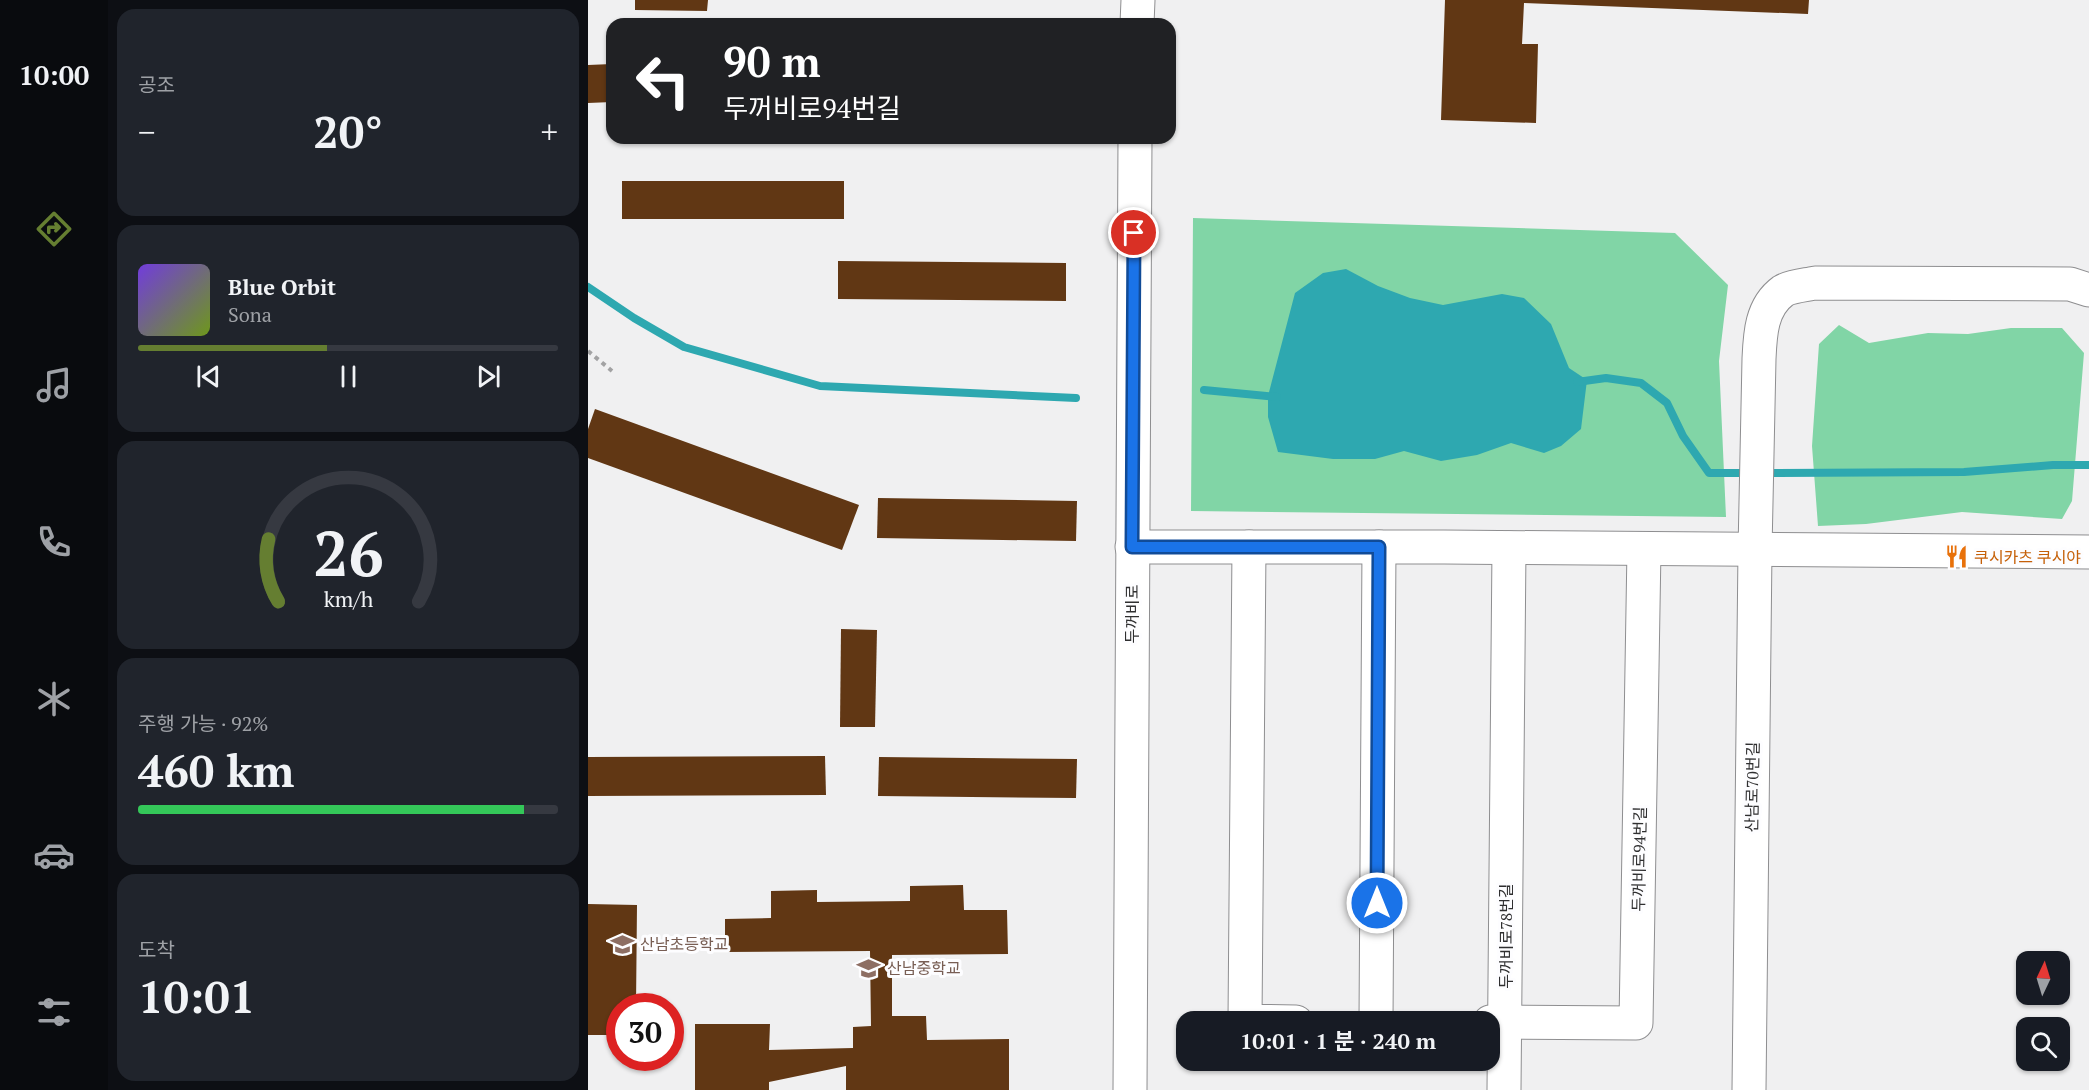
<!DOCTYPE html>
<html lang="ko">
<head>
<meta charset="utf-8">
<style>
	:root { --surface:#171b24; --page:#20242c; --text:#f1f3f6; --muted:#9ea1a6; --line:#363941; --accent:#657e31 }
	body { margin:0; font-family:"PT Serif","Noto Sans KR",serif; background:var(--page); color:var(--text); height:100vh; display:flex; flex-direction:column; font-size:22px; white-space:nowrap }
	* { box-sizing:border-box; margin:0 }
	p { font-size:20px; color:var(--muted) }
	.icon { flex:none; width:33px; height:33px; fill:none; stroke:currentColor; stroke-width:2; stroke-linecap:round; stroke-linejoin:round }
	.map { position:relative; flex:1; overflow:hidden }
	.drawer { display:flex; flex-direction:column; gap:9px; padding:9px; background:#0d0f14; width:480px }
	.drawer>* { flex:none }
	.banner { position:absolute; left:18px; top:18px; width:570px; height:126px; border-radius:18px; box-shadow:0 2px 4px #0004; background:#202124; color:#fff; overflow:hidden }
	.needle { width:39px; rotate:4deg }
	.controls { position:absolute; left:1428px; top:951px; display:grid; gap:12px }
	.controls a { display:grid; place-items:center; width:54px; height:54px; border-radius:12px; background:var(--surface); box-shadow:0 2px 4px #0004; font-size:30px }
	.speed { position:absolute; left:18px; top:993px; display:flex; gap:12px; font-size:30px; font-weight:700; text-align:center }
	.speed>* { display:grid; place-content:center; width:78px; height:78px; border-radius:50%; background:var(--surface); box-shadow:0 2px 4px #0004; line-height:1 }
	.speed .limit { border:9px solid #d22; background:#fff; color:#111 }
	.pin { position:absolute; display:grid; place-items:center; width:51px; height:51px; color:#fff; margin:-26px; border:3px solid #fff; border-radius:50%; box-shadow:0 2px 6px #0007 }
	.me { position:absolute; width:66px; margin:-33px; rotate:0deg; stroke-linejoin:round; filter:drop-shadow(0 0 4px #0008) }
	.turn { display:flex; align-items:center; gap:21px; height:126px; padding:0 18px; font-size:27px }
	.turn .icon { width:78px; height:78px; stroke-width:2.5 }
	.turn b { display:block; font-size:42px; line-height:51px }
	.big { font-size:45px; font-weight:700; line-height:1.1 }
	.drawer .widget { flex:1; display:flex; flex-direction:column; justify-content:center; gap:9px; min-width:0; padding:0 21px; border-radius:18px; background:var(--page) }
	.drawer .dial { align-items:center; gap:0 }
	.dial svg { height:156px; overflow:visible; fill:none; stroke:var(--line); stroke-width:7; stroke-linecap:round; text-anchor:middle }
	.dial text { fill:var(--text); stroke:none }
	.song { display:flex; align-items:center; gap:18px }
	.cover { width:72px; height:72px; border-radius:9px; background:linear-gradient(135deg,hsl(260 70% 55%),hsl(80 70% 35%)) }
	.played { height:6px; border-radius:3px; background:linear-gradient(90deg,var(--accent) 45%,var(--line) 45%) }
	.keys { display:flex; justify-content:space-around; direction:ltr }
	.heat { display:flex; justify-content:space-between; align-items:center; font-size:33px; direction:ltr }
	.charge { height:9px; border-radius:4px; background:linear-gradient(90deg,#34c759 92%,var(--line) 0) }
	.trip { position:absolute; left:588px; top:1011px; width:324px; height:60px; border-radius:18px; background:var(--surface); box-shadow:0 2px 4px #0004; font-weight:700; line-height:60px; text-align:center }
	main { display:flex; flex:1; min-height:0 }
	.tab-bar { display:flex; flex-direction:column; width:108px; justify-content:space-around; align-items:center; background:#090b0e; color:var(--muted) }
	.tab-bar .icon { width:42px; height:42px }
	.tab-bar .selected { color:var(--accent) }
	.tab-bar b { font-size:27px; color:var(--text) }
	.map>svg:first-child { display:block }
	.green { fill:#81d5a6 }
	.water { fill:#2ea8b0 }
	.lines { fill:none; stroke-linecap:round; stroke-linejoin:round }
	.stream { stroke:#2ea8b0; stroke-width:8 }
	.building { fill:#613714 }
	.minor-casing { stroke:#8e8e90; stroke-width:35 }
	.path { stroke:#a2a2a3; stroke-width:4; stroke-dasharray:4.5 4.5; stroke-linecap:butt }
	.minor { stroke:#fff; stroke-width:33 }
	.route-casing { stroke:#114b97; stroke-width:15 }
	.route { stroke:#1a73e8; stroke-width:10 }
	.labels { text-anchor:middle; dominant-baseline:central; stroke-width:6; stroke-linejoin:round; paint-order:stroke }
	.food-label { font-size:16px; fill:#c56008; stroke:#fdfdff; text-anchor:start }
	.street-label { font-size:16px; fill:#2f2f30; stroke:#fdfdff }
	.education-label { font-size:16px; fill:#785e54; stroke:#fdfdff; text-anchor:start }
</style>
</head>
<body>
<main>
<nav class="tab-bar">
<b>10:00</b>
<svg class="icon selected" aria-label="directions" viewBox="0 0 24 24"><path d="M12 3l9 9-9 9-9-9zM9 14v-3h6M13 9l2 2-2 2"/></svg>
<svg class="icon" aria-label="music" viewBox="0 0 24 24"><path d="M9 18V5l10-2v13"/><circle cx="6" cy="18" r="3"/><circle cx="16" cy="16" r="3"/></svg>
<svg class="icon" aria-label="phone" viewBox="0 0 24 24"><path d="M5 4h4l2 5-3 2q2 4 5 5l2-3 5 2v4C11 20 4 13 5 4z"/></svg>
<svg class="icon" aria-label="climate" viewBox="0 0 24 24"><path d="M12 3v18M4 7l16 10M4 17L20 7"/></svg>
<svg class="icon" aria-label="car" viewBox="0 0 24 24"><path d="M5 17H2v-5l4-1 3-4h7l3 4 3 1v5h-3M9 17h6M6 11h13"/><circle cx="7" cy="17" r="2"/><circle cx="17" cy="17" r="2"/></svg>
<svg class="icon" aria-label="filters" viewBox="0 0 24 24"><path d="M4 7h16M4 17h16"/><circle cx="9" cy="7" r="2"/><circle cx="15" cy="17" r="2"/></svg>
</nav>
<section class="drawer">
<div class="widget"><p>공조</p>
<div class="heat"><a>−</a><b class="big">20°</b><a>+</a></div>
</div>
<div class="widget">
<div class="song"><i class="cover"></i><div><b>Blue Orbit</b><p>Sona</p></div></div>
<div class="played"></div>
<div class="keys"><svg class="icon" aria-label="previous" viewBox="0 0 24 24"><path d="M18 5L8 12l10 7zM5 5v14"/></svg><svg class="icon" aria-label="pause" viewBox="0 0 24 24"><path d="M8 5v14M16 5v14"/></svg><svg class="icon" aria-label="next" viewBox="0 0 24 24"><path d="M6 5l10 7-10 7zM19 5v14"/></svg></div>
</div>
<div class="widget dial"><svg viewBox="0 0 100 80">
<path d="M14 69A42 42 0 1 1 86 69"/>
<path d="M14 69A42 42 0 0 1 9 37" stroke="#657e31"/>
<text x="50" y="56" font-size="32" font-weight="700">26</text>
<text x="50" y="72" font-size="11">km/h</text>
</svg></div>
<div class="widget"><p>주행 가능 · 92%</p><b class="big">460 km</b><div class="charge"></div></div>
<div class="widget"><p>도착</p><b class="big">10:01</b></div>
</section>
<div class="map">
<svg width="1501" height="1090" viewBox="0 0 1501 1090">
	<rect width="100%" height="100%" fill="#f0f0f1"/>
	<g class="green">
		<path d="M 605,218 L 1087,233 L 1140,285 L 1131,361 L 1138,517 L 603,511 Z"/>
		<path d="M 1251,325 L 1281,343 L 1340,333 L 1380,334 L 1423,328 L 1474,328 L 1496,353 L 1484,501 L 1474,519 L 1374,512 L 1278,524 L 1230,526 L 1224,446 L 1231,344 Z"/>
	</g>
	<path class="water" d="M 758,269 L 790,286 L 822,298 L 855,305 L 914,294 L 936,298 L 963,324 L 981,368 L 999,380 L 993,429 L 973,446 L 956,453 L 923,443 L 889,455 L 853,461 L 816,451 L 787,459 L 745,459 L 690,452 L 680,417 L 680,396 L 707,293 L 735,273 Z"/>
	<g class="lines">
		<g class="stream">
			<path d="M 0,287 L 46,318 L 96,347 L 232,386 L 488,398"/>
			<path d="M 989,382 L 1018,378 L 1053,383 L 1079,403 L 1095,436 L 1121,473 L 1160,473"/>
			<path d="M 616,390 L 689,397"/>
			<path d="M 1175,473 L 1376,472 L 1465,465 L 1501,465"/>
		</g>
	</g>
	<g class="building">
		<path d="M 47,0 L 120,0 L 119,11 L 47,10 Z"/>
		<path d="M 857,0 L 1221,0 L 1220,14 L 936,3 L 934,44 L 950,44 L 948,123 L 853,120 Z"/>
		<path d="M 24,64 L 24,102 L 0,103 L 0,65 Z"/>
		<rect x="34" y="181" width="222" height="38"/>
		<path d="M 250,261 L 478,263 L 478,301 L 250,299 Z"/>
		<path d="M 7,409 L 271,505 L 254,550 L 0,458 L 0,429 Z"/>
		<path d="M 290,498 L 489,501 L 488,541 L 289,538 Z"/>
		<path d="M 253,629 L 289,630 L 287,727 L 252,727 Z"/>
		<path d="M 237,756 L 238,795 L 0,796 L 0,757 Z"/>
		<path d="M 291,757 L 489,759 L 488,798 L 290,796 Z"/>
		<path d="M 375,885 L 376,910 L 419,910 L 420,954 L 304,955 L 304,1016 L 338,1016 L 339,1040 L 421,1039 L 421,1090 L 258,1090 L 258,1066 L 181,1082 L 181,1090 L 107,1090 L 107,1024 L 182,1024 L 181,1050 L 265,1048 L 265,1027 L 283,1026 L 282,951 L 137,952 L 137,919 L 183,918 L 183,891 L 229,890 L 229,902 L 322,901 L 322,886 Z"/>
		<path d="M 0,904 L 49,905 L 48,1006 L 32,1006 L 32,1035 L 0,1035 Z"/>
	</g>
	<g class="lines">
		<defs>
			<g id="minor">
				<path d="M 549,24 L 550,0"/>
				<path d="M 544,547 L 856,547 L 1501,552"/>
				<path d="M 661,547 L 657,1021 L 708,1022"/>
				<path d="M 788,1022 L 791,547"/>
				<path d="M 902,1022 L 1048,1023 L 1056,549"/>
				<path d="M 542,1090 L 547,138"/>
				<path d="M 916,1090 L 921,548"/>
				<path d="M 1161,1090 L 1167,550 L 1171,359 C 1172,335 1173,307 1195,291 C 1203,286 1218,285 1227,283 L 1482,284 L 1501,290"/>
			</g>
		</defs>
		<use href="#minor" class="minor-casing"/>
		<path class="path" d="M 0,351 L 24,371"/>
		<use href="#minor" class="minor"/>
	</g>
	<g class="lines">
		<defs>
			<path id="route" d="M 546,233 L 544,547 L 791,547 L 789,903"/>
		</defs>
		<use href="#route" class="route-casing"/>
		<use href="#route" class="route"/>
	</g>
	<defs>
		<symbol id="restaurant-bare" viewBox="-9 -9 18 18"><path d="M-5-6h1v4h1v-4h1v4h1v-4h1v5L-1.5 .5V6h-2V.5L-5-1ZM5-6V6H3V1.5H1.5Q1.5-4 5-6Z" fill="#e8710a" stroke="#fdfdff" stroke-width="2.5" paint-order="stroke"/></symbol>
		<symbol id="school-bare" viewBox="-9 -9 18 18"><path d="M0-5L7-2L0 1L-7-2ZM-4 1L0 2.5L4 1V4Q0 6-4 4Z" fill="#8d6e63" stroke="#fdfdff" stroke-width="2.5" paint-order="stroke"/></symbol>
	</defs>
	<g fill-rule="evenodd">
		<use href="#restaurant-bare" x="1352" y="540" width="33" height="33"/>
		<use href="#school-bare" x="18" y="928" width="33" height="33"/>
		<use href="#school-bare" x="264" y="952" width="33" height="33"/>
	</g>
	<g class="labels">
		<g class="food-label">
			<text x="1386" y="557">쿠시카츠 쿠시야</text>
		</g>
		<g class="street-label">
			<text transform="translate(544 614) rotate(-90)">두꺼비로</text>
			<text transform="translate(1164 787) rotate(-89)">산남로70번길</text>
			<text transform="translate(1051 859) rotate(-89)">두꺼비로94번길</text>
			<text transform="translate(918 936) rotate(-90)">두꺼비로78번길</text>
		</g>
		<g class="education-label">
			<text x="52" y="944">산남초등학교</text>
			<text x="299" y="968">산남중학교</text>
		</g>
	</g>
</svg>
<div class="controls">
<a><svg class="needle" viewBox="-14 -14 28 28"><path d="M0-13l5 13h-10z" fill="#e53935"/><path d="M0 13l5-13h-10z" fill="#9ea1a6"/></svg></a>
<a><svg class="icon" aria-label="search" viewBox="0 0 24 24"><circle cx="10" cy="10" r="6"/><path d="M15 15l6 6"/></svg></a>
</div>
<div class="speed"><div class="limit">30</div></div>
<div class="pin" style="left:546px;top:233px;background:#d93025"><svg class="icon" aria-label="arrive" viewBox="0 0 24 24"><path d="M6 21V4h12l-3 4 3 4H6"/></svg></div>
<svg class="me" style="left:789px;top:903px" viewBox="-20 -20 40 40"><circle r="17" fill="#1a73e8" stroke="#fff" stroke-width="3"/><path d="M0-11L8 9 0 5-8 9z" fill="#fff"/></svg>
<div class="trip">10:01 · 1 분 · 240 m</div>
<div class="banner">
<div class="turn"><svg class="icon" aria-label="left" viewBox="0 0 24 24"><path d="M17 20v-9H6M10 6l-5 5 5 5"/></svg><div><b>90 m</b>두꺼비로94번길</div></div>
</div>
</div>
</main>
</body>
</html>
